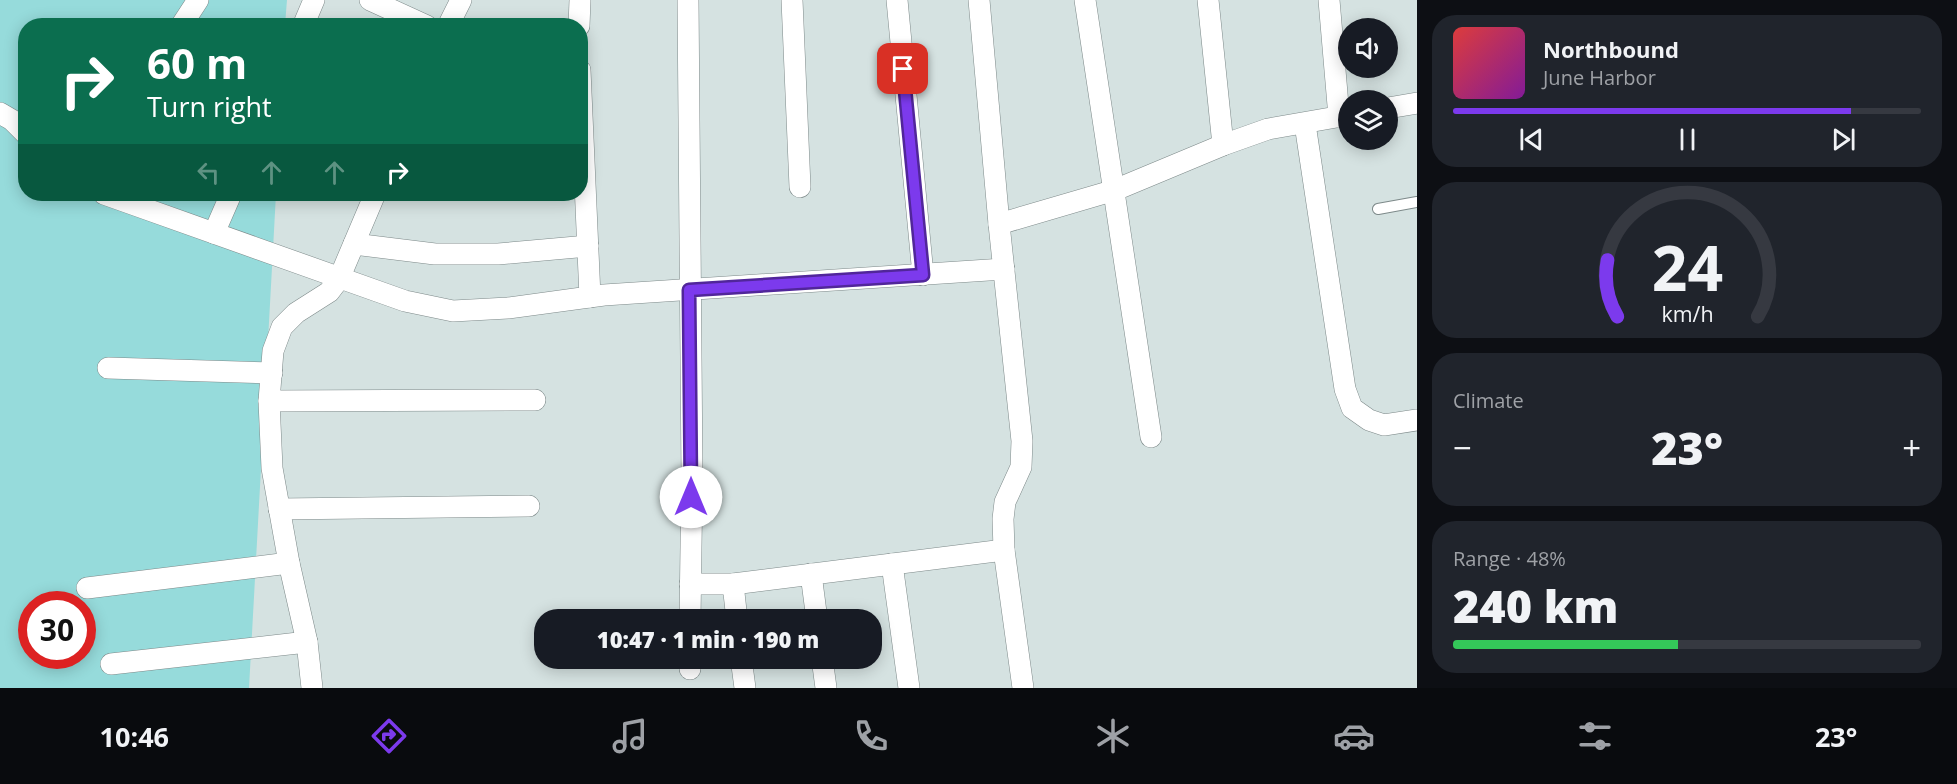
<!DOCTYPE html>
<html lang="en">
<head>
<meta charset="utf-8">
<style>
	:root { --surface:#171b24; --page:#20242c; --text:#f1f3f6; --muted:#9ea1a6; --line:#363941; --accent:#7c3aed }
	body { margin:0; font-family:"Open Sans",sans-serif; background:var(--page); color:var(--text); height:100vh; display:flex; flex-direction:column; font-size:22px; white-space:nowrap }
	* { box-sizing:border-box; margin:0 }
	p { font-size:20px; color:var(--muted) }
	.icon { flex:none; width:33px; height:33px; fill:none; stroke:currentColor; stroke-width:2; stroke-linecap:round; stroke-linejoin:round }
	.map { position:relative; flex:1; overflow:hidden }
	.drawer { display:flex; flex-direction:column; gap:15px; padding:15px; background:#0d0f14; width:540px }
	.drawer>* { flex:none }
	.hud { position:absolute; left:18px; top:18px; width:570px; height:183px; border-radius:24px; box-shadow:0 3px 15px #0003; background:#0b6e4f; color:#fff; overflow:hidden }
	.fabs { position:absolute; left:1338px; top:18px; display:grid; gap:12px }
	.fabs a { display:grid; place-items:center; width:60px; height:60px; border-radius:50%; background:var(--surface); box-shadow:0 3px 15px #0003; font-size:30px }
	.speed { position:absolute; left:18px; top:591px; display:flex; gap:12px; font-size:30px; font-weight:700; text-align:center }
	.speed>* { display:grid; place-content:center; width:78px; height:78px; border-radius:50%; background:var(--surface); box-shadow:0 3px 15px #0003; line-height:1 }
	.speed .limit { border:9px solid #d22; background:#fff; color:#111 }
	.pin { position:absolute; display:grid; place-items:center; width:51px; height:51px; color:#fff; margin:-26px; border-radius:12px; box-shadow:0 3px 9px #0006 }
	.me { position:absolute; width:66px; margin:-33px; rotate:0deg; stroke-linejoin:round; filter:drop-shadow(0 0 4px #0008) }
	.turn { display:flex; align-items:center; gap:21px; height:126px; padding:0 30px; font-size:27px }
	.turn .icon { width:78px; height:78px; stroke-width:2.5 }
	.turn b { display:block; font-size:42px; line-height:51px }
	.lanes { display:flex; align-items:center; height:57px; padding:0 30px; background:#0003; justify-content:center; gap:30px; direction:ltr }
	.lanes .off { opacity:.35 }
	.big { font-size:45px; font-weight:800; line-height:1.1 }
	.drawer .tile { flex:1; display:flex; flex-direction:column; justify-content:center; gap:9px; min-width:0; padding:0 21px; border-radius:24px; background:var(--page) }
	.drawer .dial { align-items:center; gap:0 }
	.dial svg { height:156px; overflow:visible; fill:none; stroke:var(--line); stroke-width:7; stroke-linecap:round; text-anchor:middle }
	.dial text { fill:var(--text); stroke:none }
	.song { display:flex; align-items:center; gap:18px }
	.cover { width:72px; height:72px; border-radius:9px; background:linear-gradient(135deg,hsl(0 70% 55%),hsl(290 70% 35%)) }
	.played { height:6px; border-radius:3px; background:linear-gradient(90deg,var(--accent) 85%,var(--line) 85%) }
	.keys { display:flex; justify-content:space-around; direction:ltr }
	.heat { display:flex; justify-content:space-between; align-items:center; font-size:33px; direction:ltr }
	.charge { height:9px; border-radius:4px; background:linear-gradient(90deg,#34c759 48%,var(--line) 0) }
	.trip { position:absolute; left:534px; top:609px; width:348px; height:60px; border-radius:24px; background:var(--surface); box-shadow:0 3px 15px #0003; font-weight:800; line-height:60px; text-align:center }
	.menu { display:flex; height:96px; justify-content:space-around; align-items:center; background:#090b0e; color:var(--muted) }
	.menu .icon { width:42px; height:42px }
	.menu .active { color:var(--accent) }
	.menu b { font-size:27px; color:var(--text) }
	main { display:flex; flex:1; min-height:0 }
	.map>svg:first-child { display:block }
	.green { fill:#96dbdb; fill-rule:evenodd }
	.lines { fill:none; stroke-linecap:round; stroke-linejoin:round }
	.lane-casing { stroke:#7d8989; stroke-width:12 }
	.street-casing { stroke:#7d8989; stroke-width:22 }
	.lane { stroke:#fff; stroke-width:10 }
	.street { stroke:#fff; stroke-width:21 }
	.route-casing { stroke:#51269a; stroke-width:15 }
	.route { stroke:#7c3aed; stroke-width:10 }
</style>
</head>
<body>
<main>
<div class="map">
<svg width="1417" height="688" viewBox="0 0 1417 688">
	<rect width="100%" height="100%" fill="#d5e2e1"/>
	<path class="green" d="M 0,0 L 287,0 L 285,25 L 26,26 L 26,194 L 276,194 L 249,688 L 0,688 ZM 32,604 L 82,604 L 82,656 L 32,656 Z"/>
	<g class="lines">
		<defs>
			<path id="lane" d="M 1378,209 L 1417,202"/>
			<g id="street">
				<path d="M 370,0 L 427,26"/>
				<path d="M 688,0 L 692,475 L 690,620"/>
				<path d="M 792,0 L 800,187"/>
				<path d="M 897,0 L 923,275"/>
				<path d="M 979,0 L 999,224 L 1022,441 L 1021,467 L 1005,502 L 1003,519 L 1004,550 L 1023,688"/>
				<path d="M 1085,0 L 1151,437"/>
				<path d="M 1208,0 L 1223,145"/>
				<path d="M 1329,0 L 1339,117"/>
				<path d="M 181,26 L 198,0"/>
				<path d="M 303,26 L 314,0"/>
				<path d="M 448,26 L 461,0"/>
				<path d="M 579,26 L 580,0"/>
				<path d="M 580,70 L 590,297"/>
				<path d="M 1388,108 L 1417,103"/>
				<path d="M 0,113 L 12,120 L 26,134"/>
				<path d="M 1305,124 L 1345,389 L 1352,408 L 1369,420 L 1384,425 L 1417,420"/>
				<path d="M 104,194 L 405,301 L 453,311 L 508,308 L 604,295 L 1004,269"/>
				<path d="M 999,224 L 1115,190 L 1223,145 L 1268,129 L 1348,115"/>
				<path d="M 214,233 L 231,194"/>
				<path d="M 354,244 L 435,254 L 498,254 L 588,246"/>
				<path d="M 108,368 L 272,373"/>
				<path d="M 269,401 L 535,400"/>
				<path d="M 279,509 L 529,506"/>
				<path d="M 892,564 L 909,688"/>
				<path d="M 811,574 L 817,620"/>
				<path d="M 690,584 L 733,584 L 1004,550"/>
				<path d="M 733,584 L 737,620"/>
				<path d="M 87,588 L 289,563"/>
				<path d="M 690,658 L 690,669"/>
				<path d="M 741,658 L 745,688"/>
				<path d="M 822,658 L 826,688"/>
				<path d="M 111,664 L 307,642"/>
				<path d="M 312,688 L 307,642 L 289,563 L 272,468 L 269,401 L 273,351 L 282,327 L 296,313 L 329,292 L 339,279 L 375,194"/>
			</g>
		</defs>
		<use href="#lane" class="lane-casing"/>
		<use href="#street" class="street-casing"/>
		<use href="#lane" class="lane"/>
		<use href="#street" class="street"/>
	</g>
	<g class="lines">
		<defs>
			<path id="route" d="M 691,497 L 689,290 L 923,275 L 903,69"/>
		</defs>
		<use href="#route" class="route-casing"/>
		<use href="#route" class="route"/>
	</g>
</svg>
<div class="fabs">
<a><svg class="icon" aria-label="sound" viewBox="0 0 24 24"><path d="M4 9h4l5-4v14l-5-4H4zM17 9q2 3 0 6"/></svg></a>
<a><svg class="icon" aria-label="layers" viewBox="0 0 24 24"><path d="M12 4l9 5-9 5-9-5zM3 14l9 5 9-5"/></svg></a>
</div>
<div class="speed"><div class="limit">30</div></div>
<div class="pin" style="left:903px;top:69px;background:#d93025"><svg class="icon" aria-label="arrive" viewBox="0 0 24 24"><path d="M6 21V4h12l-3 4 3 4H6"/></svg></div>
<svg class="me" style="left:691px;top:497px" viewBox="-20 -20 40 40"><circle r="19" fill="#fff"/><path d="M0-13L10 11 0 6-10 11z" fill="#7c3aed"/></svg>
<div class="trip">10:47 · 1 min · 190 m</div>
<div class="hud">
<div class="turn"><svg class="icon" aria-label="right" viewBox="0 0 24 24"><path d="M7 20v-9h11M14 6l5 5-5 5"/></svg><div><b>60 m</b>Turn right</div></div>
<div class="lanes"><svg class="icon off" aria-label="left" viewBox="0 0 24 24"><path d="M17 20v-9H6M10 6l-5 5 5 5"/></svg><svg class="icon off" aria-label="ahead" viewBox="0 0 24 24"><path d="M12 20V5M6 11l6-6 6 6"/></svg><svg class="icon off" aria-label="ahead" viewBox="0 0 24 24"><path d="M12 20V5M6 11l6-6 6 6"/></svg><svg class="icon" aria-label="right" viewBox="0 0 24 24"><path d="M7 20v-9h11M14 6l5 5-5 5"/></svg></div>
</div>
</div>
<section class="drawer">
<div class="tile">
<div class="song"><i class="cover"></i><div><b>Northbound</b><p>June Harbor</p></div></div>
<div class="played"></div>
<div class="keys"><svg class="icon" aria-label="previous" viewBox="0 0 24 24"><path d="M18 5L8 12l10 7zM5 5v14"/></svg><svg class="icon" aria-label="pause" viewBox="0 0 24 24"><path d="M8 5v14M16 5v14"/></svg><svg class="icon" aria-label="next" viewBox="0 0 24 24"><path d="M6 5l10 7-10 7zM19 5v14"/></svg></div>
</div>
<div class="tile dial"><svg viewBox="0 0 100 80">
<path d="M14 69A42 42 0 1 1 86 69"/>
<path d="M14 69A42 42 0 0 1 9 40" stroke="#7c3aed"/>
<text x="50" y="56" font-size="32" font-weight="700">24</text>
<text x="50" y="72" font-size="11">km/h</text>
</svg></div>
<div class="tile"><p>Climate</p>
<div class="heat"><a>−</a><b class="big">23°</b><a>+</a></div>
</div>
<div class="tile"><p>Range · 48%</p><b class="big">240 km</b><div class="charge"></div></div>
</section>
</main>
<nav class="menu">
<b>10:46</b>
<svg class="icon active" aria-label="directions" viewBox="0 0 24 24"><path d="M12 3l9 9-9 9-9-9zM9 14v-3h6M13 9l2 2-2 2"/></svg>
<svg class="icon" aria-label="music" viewBox="0 0 24 24"><path d="M9 18V5l10-2v13"/><circle cx="6" cy="18" r="3"/><circle cx="16" cy="16" r="3"/></svg>
<svg class="icon" aria-label="phone" viewBox="0 0 24 24"><path d="M5 4h4l2 5-3 2q2 4 5 5l2-3 5 2v4C11 20 4 13 5 4z"/></svg>
<svg class="icon" aria-label="climate" viewBox="0 0 24 24"><path d="M12 3v18M4 7l16 10M4 17L20 7"/></svg>
<svg class="icon" aria-label="car" viewBox="0 0 24 24"><path d="M5 17H2v-5l4-1 3-4h7l3 4 3 1v5h-3M9 17h6M6 11h13"/><circle cx="7" cy="17" r="2"/><circle cx="17" cy="17" r="2"/></svg>
<svg class="icon" aria-label="filters" viewBox="0 0 24 24"><path d="M4 7h16M4 17h16"/><circle cx="9" cy="7" r="2"/><circle cx="15" cy="17" r="2"/></svg>
<b>23°</b>
</nav>
</body>
</html>
